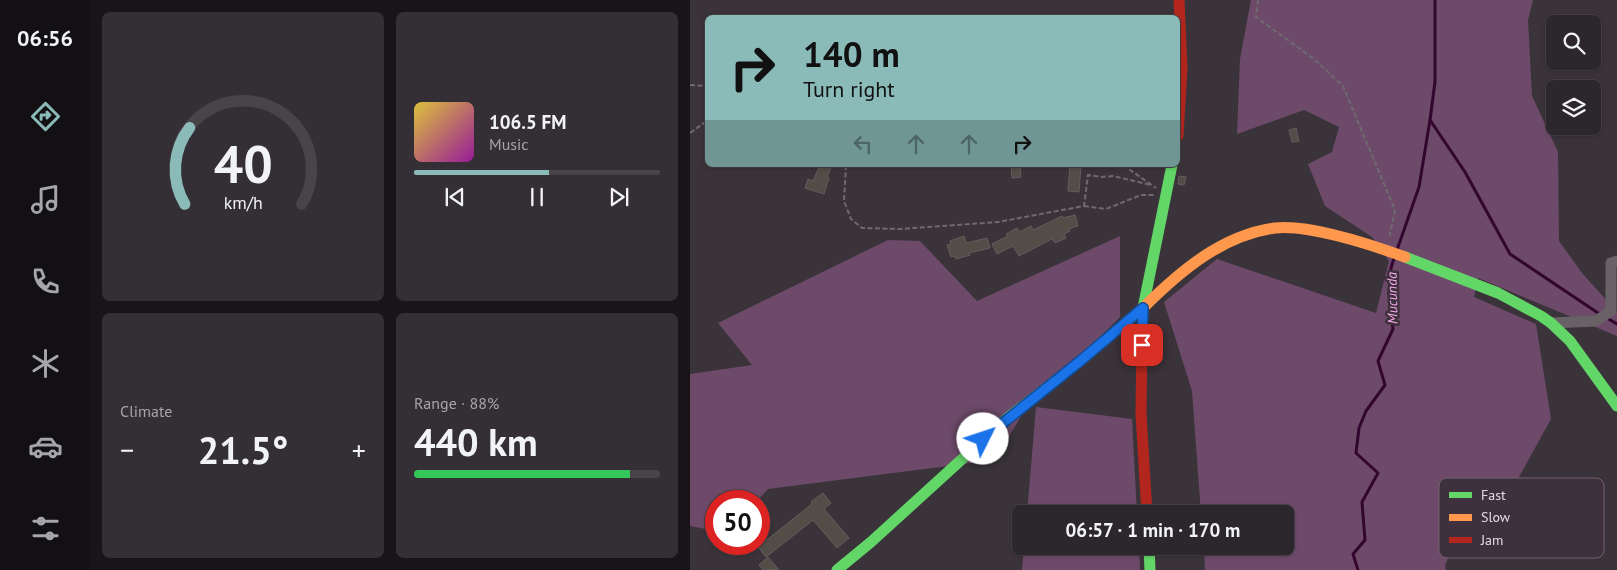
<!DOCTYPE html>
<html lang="en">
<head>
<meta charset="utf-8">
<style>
	:root { --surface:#2c272c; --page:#342f34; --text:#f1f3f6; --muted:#a6a5a9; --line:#484448; --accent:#8bbbb9 }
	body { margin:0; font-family:"PT Sans",sans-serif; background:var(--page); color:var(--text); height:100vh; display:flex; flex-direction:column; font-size:19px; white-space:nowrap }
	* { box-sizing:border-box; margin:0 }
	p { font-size:16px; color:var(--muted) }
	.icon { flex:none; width:28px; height:28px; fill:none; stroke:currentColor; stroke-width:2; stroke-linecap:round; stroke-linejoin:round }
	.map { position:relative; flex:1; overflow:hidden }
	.details { display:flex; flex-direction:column; gap:12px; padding:12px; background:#181518; width:600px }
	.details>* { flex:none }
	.guide { position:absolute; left:15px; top:15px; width:475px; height:152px; border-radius:8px; box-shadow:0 1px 4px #0004,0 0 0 1px var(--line); background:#8bbbb9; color:#111; overflow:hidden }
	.buttons { position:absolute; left:856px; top:15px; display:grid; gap:10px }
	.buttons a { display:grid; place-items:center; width:55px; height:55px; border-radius:8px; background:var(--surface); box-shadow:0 1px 4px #0004,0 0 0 1px var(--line); font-size:25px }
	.speed { position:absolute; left:15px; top:490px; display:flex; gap:10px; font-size:25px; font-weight:700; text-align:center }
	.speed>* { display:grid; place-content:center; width:65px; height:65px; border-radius:50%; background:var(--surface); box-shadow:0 1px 4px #0004,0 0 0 1px var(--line); line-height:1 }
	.speed .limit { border:8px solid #d22; background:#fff; color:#111 }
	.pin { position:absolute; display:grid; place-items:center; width:42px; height:42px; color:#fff; margin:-21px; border-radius:10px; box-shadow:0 2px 8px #0006 }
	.me { position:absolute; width:55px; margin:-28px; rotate:49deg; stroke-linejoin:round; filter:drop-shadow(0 0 4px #0008) }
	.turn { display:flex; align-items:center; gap:18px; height:105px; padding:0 15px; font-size:22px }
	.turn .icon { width:65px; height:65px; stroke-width:2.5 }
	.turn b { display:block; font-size:35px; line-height:42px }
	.lanes { display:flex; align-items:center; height:48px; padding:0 15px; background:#0003; justify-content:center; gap:25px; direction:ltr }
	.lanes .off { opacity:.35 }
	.big { font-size:38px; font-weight:800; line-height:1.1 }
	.details .tile { flex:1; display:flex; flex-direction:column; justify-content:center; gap:8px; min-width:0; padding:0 18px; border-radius:8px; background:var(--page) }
	.details .dial { align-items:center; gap:0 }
	.dial svg { height:130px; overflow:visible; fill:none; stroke:var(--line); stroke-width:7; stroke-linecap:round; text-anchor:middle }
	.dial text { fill:var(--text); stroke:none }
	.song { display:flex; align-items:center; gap:15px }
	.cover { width:60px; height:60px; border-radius:8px; background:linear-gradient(135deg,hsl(50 70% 55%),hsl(300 70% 35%)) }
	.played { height:5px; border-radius:2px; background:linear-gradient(90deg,var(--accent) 55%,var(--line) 55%) }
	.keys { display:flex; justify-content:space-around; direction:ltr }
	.heat { display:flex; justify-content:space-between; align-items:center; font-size:28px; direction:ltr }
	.charge { height:8px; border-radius:4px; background:linear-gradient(90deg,#34c759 88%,var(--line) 0) }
	.details .tiles { flex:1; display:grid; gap:12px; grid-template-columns:repeat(2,1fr) }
	.trip { position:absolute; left:322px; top:505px; width:282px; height:50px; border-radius:8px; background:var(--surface); box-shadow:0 1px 4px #0004,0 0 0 1px var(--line); font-weight:800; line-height:50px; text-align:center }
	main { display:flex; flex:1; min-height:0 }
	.tabs { display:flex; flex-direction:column; width:90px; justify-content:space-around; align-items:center; background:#121012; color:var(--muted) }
	.tabs .icon { width:35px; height:35px }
	.tabs .selected { color:var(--accent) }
	.tabs b { font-size:22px; color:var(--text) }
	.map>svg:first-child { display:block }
	.green { fill:#6d4a69 }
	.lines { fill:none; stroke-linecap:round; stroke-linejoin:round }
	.stream { stroke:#33062f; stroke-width:3 }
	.building { fill:#534d47; stroke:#625e5e }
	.path { stroke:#6f6a6f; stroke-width:2; stroke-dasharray:5 2.5; stroke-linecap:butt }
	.street { stroke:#686267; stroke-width:11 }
	.fast { stroke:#63d668; stroke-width:11 }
	.slow { stroke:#ff974d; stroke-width:11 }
	.jam { stroke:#b3261e; stroke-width:11 }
	.route-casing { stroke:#114b97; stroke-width:12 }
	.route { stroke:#1a73e8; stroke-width:9 }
	.labels { text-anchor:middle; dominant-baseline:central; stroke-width:5; stroke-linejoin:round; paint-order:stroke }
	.water-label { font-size:14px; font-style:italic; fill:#f6abec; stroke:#3e303c }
	.key { fill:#3e303c; stroke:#70636e; stroke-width:1 }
	.key-label { font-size:14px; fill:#e3dae1 }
</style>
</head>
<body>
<main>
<nav class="tabs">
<b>06:56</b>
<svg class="icon selected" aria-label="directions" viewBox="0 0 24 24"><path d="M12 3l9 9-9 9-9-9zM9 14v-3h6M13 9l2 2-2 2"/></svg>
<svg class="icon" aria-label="music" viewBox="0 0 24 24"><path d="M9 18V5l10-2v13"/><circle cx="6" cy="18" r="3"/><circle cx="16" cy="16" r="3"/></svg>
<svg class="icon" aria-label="phone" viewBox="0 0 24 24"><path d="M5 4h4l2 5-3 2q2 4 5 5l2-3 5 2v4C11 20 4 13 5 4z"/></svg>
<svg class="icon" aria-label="climate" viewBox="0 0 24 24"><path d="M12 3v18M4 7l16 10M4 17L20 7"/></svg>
<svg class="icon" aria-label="car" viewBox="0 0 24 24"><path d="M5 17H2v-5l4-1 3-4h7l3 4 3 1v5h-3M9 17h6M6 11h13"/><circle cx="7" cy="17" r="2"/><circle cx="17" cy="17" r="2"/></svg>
<svg class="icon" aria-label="filters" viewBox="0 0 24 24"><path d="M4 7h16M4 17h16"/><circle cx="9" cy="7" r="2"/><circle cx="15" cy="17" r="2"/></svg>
</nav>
<section class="details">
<div class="tiles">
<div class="tile dial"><svg viewBox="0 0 100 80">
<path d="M14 69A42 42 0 1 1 86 69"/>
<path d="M14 69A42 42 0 0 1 17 22" stroke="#8bbbb9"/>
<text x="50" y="56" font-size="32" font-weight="700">40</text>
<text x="50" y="72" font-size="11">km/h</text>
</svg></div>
<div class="tile">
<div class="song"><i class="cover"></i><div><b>106.5 FM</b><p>Music</p></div></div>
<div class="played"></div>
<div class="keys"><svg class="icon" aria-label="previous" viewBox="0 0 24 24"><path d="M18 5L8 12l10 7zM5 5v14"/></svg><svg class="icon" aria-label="pause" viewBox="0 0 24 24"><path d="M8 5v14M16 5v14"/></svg><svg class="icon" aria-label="next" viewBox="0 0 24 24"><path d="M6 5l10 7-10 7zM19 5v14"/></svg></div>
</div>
<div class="tile"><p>Climate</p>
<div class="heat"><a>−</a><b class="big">21.5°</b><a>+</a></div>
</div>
<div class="tile"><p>Range · 88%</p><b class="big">440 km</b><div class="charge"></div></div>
</div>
</section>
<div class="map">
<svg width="927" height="570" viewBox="0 0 927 570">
	<rect width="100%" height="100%" fill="#3a343a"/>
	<g class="green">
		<path d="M 561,0 L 843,0 L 838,20 L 842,96 L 868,152 L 869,241 L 892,273 L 927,312 L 927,336 L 788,278 L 784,297 L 846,324 L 861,419 L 813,506 L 764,545 L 755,565 L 756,570 L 515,570 L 514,546 L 596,546 L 596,514 L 511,514 L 502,391 L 474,302 L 527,259 L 686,313 L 699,261 L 682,237 L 635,206 L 618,164 L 642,152 L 649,127 L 614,110 L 547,134 L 550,59 Z"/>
		<path d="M 430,236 L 430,317 L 331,416 L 305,460 L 78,489 L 67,501 L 26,501 L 26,531 L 0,526 L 0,374 L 62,365 L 28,323 L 198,240 L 230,241 L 287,301 Z"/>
		<path d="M 346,407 L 442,419 L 447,514 L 337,514 Z"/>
		<path d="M 334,546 L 449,546 L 450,570 L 332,570 Z"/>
	</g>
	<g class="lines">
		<g class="stream">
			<path d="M 740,120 L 775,172 L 820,254 L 911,315"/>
			<path d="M 707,250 L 729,187 L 740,120 L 745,82 L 745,0"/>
			<path d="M 917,318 L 927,324"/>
			<path d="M 668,570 L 663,554 L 675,540 L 672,502 L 688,473 L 666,453 L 669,428 L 676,411 L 695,385 L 688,361 L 703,329 L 699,293 L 701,268 L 704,258"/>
		</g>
	</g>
	<g class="building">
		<path d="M 606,128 L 609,141 L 602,142 L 599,130 Z"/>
		<path d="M 130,165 L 142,165 L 137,177 L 139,178 L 134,194 L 115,188 L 118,179 L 123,181 Z"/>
		<path d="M 321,165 L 330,165 L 331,177 L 322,178 Z"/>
		<path d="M 380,165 L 391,165 L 389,192 L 378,191 Z"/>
		<path d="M 489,176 L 496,177 L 494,185 L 488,184 Z"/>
		<path d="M 385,215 L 388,226 L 378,229 L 380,231 L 374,234 L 376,238 L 365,243 L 362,239 L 329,256 L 323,246 L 307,254 L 302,244 L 318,236 L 316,234 L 327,228 L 330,232 L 341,226 L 343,230 L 372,216 L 373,218 Z"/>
		<path d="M 274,236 L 276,243 L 297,238 L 300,248 L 279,253 L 280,255 L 266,259 L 265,256 L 261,257 L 257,245 L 261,244 L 260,241 Z"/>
		<path d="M 133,493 L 141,503 L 134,509 L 159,538 L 147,548 L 123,520 L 76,557 L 68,547 L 122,504 L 121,502 Z"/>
		<path d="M 78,557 L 89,570 L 73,570 L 69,565 Z"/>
	</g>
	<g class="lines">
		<g class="path">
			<path d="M 568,0 L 566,17 L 624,59 L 653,86 L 705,210 L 699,239"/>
			<path d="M 0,85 L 18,86"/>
			<path d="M 0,133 L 18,120"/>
			<path d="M 156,165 L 154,201 L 161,219 L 172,228 L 210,229 L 308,222 L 394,206 L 398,175 L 411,177 L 423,176 L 461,185"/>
			<path d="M 433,165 L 466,188"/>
			<path d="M 394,206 L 416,209 L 451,195 L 464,195"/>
		</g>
		<path class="street" d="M 861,323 L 906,321 L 921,311 L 921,263 L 927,261"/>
		<g class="fast">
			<path d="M 715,257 L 808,293 L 851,316 L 861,323 L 880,341 L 927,406"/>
			<path d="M 459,546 L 460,570"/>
			<path d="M 147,570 L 181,542 L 315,420 L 389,362 L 453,308 L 482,165"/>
		</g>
		<path class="slow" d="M 452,337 L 453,308 C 489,272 532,235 585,228 C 618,224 682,245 715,257"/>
		<g class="jam">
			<path d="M 488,136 L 492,68 L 489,0"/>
			<path d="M 452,337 L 451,414 L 457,514"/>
		</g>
	</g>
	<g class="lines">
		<defs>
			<path id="route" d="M 293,439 L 389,362 L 453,308 L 452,345"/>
		</defs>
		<use href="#route" class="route-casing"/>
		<use href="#route" class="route"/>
	</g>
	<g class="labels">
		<g class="water-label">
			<text transform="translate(702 298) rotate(-91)">Mucunda</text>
		</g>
	</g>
	<rect x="749" y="478" width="165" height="80" rx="8" class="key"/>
	<rect x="759" y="492" width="23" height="6" fill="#63d668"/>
	<rect x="759" y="514" width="23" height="7" fill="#ff974d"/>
	<rect x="759" y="537" width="23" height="6" fill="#b3261e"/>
	<g class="key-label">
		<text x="791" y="500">Fast</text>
		<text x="791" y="522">Slow</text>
		<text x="791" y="545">Jam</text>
	</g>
</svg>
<div class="buttons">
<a><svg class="icon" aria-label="search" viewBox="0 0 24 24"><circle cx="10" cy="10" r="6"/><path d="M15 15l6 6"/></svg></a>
<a><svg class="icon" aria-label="layers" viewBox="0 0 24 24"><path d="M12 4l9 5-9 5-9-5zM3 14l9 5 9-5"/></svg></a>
</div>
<div class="speed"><div class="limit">50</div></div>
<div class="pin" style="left:452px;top:345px;background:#d93025"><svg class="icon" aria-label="arrive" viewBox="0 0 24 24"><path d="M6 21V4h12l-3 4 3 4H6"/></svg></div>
<svg class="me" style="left:293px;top:439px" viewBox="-20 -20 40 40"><circle r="19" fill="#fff"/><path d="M0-13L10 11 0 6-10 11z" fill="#1a73e8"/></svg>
<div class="trip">06:57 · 1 min · 170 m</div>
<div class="guide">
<div class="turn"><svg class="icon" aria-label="right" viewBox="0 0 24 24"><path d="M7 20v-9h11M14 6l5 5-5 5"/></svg><div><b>140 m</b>Turn right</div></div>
<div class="lanes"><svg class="icon off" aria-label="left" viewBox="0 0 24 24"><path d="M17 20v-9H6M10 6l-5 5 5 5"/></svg><svg class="icon off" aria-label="ahead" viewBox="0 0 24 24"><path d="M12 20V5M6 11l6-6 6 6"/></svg><svg class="icon off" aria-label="ahead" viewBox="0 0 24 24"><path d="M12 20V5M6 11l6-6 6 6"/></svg><svg class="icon" aria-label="right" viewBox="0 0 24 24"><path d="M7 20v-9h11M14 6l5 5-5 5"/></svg></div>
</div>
</div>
</main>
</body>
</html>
